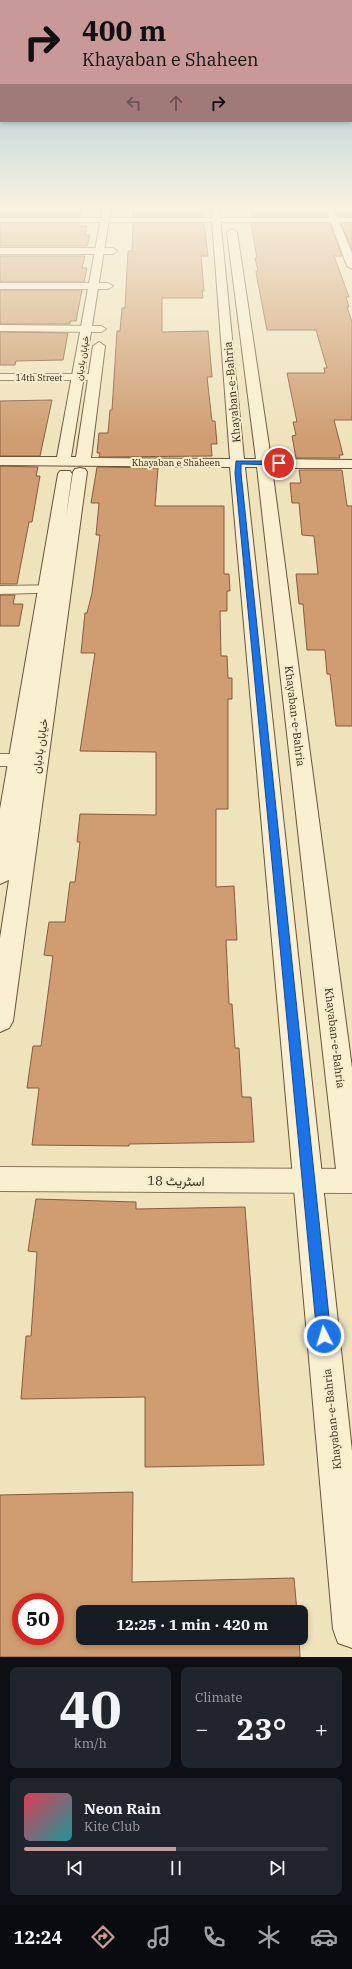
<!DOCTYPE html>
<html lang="en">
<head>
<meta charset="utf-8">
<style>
	:root { --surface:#171b24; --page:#20242c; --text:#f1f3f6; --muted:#9ea1a6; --line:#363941; --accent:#c99898 }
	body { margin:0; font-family:"IBM Plex Serif",Vazirmatn,serif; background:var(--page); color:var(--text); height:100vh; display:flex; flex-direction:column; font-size:15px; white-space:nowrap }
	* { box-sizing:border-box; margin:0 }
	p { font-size:13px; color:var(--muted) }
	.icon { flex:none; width:22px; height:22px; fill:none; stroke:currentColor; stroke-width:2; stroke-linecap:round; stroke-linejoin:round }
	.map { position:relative; height:1657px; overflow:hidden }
	.drawer { display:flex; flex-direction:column; gap:10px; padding:10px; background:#0d0f14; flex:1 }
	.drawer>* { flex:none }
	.top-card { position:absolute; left:0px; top:0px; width:352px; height:122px; box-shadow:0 2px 6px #0003; background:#c99898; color:#111; overflow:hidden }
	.speed { position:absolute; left:12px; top:1593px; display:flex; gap:8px; font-size:20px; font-weight:700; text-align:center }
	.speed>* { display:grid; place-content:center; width:52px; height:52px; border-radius:50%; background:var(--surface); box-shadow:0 2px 6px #0003; line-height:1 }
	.speed .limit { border:6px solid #d22; background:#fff; color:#111 }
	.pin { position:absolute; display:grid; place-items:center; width:34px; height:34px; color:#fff; margin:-17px; border:2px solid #fff; border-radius:50%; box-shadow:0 1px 4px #0007 }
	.me { position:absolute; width:44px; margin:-22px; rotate:355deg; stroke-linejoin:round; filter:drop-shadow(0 0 3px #0008) }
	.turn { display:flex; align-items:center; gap:14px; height:84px; padding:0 16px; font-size:18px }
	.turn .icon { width:52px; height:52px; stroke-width:2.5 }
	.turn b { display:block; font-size:28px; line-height:34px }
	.lanes { display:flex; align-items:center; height:38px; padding:0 16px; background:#0003; justify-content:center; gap:20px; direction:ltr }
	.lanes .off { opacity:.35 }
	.big { font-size:30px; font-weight:700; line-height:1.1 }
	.drawer .card { flex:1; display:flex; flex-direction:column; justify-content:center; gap:6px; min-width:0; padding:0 14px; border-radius:8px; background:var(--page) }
	.drawer .dial { align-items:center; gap:0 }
	.dial b { font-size:52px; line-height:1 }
	.song { display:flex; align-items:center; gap:12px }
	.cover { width:48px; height:48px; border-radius:6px; background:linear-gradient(135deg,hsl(350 70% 55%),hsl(180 70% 35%)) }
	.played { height:4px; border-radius:2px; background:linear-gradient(90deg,var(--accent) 50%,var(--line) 50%) }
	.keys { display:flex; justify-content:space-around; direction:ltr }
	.heat { display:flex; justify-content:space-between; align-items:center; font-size:22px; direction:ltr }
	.drawer .tiles { flex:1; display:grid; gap:10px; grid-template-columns:1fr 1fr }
	.card:last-child { grid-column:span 2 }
	.trip { position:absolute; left:76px; top:1605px; width:232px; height:40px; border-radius:8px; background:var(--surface); box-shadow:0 2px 6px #0003; font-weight:700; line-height:40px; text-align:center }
	.tabs { display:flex; height:64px; justify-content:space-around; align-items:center; background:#090b0e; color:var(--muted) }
	.tabs .icon { width:28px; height:28px }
	.tabs .active { color:var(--accent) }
	.tabs b { font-size:18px; color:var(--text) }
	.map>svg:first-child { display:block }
	.building { fill:#cf9d71; stroke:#875d3b; fill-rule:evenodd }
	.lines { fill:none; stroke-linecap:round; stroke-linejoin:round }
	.street-casing { stroke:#877355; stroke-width:2 }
	.secondary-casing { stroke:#695339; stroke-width:2 }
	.street { fill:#faf0d0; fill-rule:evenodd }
	.secondary { fill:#faf0d0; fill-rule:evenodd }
	.route { fill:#1a73e8; stroke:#114b97 }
	.labels { text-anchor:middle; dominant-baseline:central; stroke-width:4; stroke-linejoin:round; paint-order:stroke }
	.far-street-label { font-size:9px; fill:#36291b; stroke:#f6eccc }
	.street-label { font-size:11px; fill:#36291b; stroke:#f6eccc }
	.near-street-label { font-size:13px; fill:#36291b; stroke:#f6eccc }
</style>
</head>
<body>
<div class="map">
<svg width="352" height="1657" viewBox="0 0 352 1657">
	<rect width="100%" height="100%" fill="#efe3bc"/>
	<g class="building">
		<path d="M 0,207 L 82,207 L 80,216 L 0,216 Z"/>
		<path d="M 199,207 L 200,212 L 203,212 L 203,216 L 133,216 L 133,208 Z"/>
		<path d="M 252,207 L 321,207 L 322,209 L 324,209 L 327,216 L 252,216 Z"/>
		<path d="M 336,209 L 352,209 L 352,216 L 339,216 Z"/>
		<path d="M 0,224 L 79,224 L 78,226 L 87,226 L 85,235 L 90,235 L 87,246 L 0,246 Z"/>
		<path d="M 133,224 L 204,224 L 208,256 L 201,256 L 204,291 L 202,291 L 203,298 L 162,298 L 162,332 L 208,331 L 212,377 L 207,377 L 212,421 L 215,421 L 217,444 L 211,444 L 212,456 L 99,457 L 100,453 L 97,453 L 99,433 L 108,433 L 110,410 L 112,410 L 117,331 L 120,331 L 122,308 L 125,308 L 128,251 L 132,251 Z"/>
		<path d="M 251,224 L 330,224 L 342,256 L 334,256 L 349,297 L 346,297 L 349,307 L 347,307 L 352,322 L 352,420 L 334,420 L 343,455 L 339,455 L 340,458 L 296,458 L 292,436 L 296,435 L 293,422 L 297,422 L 287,373 L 325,373 L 324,368 L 327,368 L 316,330 L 267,330 L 257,278 L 256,271 L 258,271 L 255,258 L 257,258 Z"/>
		<path d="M 341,224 L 352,224 L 352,249 Z"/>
		<path d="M 0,256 L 85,256 L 82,268 L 87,268 L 84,282 L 0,282 Z"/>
		<path d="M 0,290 L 82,290 L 76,321 L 70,321 L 70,324 L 0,324 Z"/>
		<path d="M 0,332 L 68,333 L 63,360 L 16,361 L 15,365 L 0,365 Z"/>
		<path d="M 52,400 L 40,456 L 0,456 L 0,401 Z"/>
		<path d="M 0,466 L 38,467 L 36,476 L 40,476 L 32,522 L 29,522 L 17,584 L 0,584 Z"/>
		<path d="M 97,467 L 158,468 L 155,506 L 224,506 L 224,574 L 229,574 L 230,591 L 227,591 L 227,611 L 220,611 L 221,656 L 227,656 L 228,678 L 232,678 L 232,699 L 228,699 L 228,809 L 216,809 L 216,887 L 234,886 L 237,940 L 226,940 L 229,1004 L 232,1004 L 235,1048 L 239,1048 L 242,1097 L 251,1097 L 254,1142 L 129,1144 L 129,1146 L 32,1145 L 39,1088 L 27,1088 L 33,1046 L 41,1046 L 53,956 L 44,955 L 49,922 L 65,922 L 70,882 L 75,882 L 80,842 L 77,842 L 80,814 L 156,815 L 156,752 L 80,751 L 95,653 L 81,653 L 85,613 L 87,613 L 92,593 L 100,535 L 96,535 L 99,503 L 91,503 Z"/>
		<path d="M 299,470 L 342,470 L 347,506 L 352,506 L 352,726 L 336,726 L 330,674 L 327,674 L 325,650 L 307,650 L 303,604 L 299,604 L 296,574 L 318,574 L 314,536 L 302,535 L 299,503 L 292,503 L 290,483 L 301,483 Z"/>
		<path d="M 0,595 L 15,595 L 13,604 L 23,604 L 19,626 L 0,626 Z"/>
		<path d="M 36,1199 L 136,1202 L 136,1209 L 245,1207 L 264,1465 L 145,1467 L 145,1397 L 21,1399 L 26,1336 L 31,1336 L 37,1252 L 28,1251 Z"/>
		<path d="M 133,1492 L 132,1582 L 294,1578 L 297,1612 L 83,1612 L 83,1638 L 299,1638 L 300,1657 L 0,1657 L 0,1495 ZM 21,1602 L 55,1602 L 55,1636 L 21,1636 Z"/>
	</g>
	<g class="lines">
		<defs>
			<g id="street">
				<rect x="0" y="218" width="352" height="4"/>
				<path d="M 0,248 L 113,248 L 117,251 L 113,254 L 0,254 Z"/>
				<path d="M 0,283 L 108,283 L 113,286 L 108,289 L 0,289 Z"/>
				<path d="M 0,325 L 101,326 L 106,329 L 101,332 L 0,331 Z"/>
				<path d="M 0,374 L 95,374 L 100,377 L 95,380 L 0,380 Z"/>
				<path d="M 63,585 L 68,586 L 70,589 L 68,592 L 0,594 L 0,586 Z"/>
				<path d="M 0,754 L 35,754 L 41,756 L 44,760 L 41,764 L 35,766 L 0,766 Z"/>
				<path d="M 0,1167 L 352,1169 L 352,1193 L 0,1191 Z"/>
			</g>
			<g id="secondary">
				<path d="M 103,207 L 111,207 L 71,457 L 76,457 L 93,346 L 99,342 L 105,346 L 91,458 L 230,459 L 211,207 L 219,207 L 244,459 L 256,459 L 227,232 L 232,229 L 237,232 L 271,459 L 352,460 L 352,468 L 272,468 L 352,1068 L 352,1191 L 342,1187 L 337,1178 L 257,467 L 245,467 L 352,1451 L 352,1648 L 338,1643 L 333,1629 L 230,467 L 0,465 L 0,457 L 57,457 Z"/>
				<path d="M 325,207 L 333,207 L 352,253 L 352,269 L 347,266 Z"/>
				<path d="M 80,468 L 85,469 L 87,472 L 13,1021 L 9,1028 L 0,1032 L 0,938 L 9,880 L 0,884 L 0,809 L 58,474 L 60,471 L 70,471 L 72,474 L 66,517 L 73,472 L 75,469 Z"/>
			</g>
		</defs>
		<use href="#street" class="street-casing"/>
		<use href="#secondary" class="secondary-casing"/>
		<use href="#street" class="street"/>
		<use href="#secondary" class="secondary"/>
	</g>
	<linearGradient id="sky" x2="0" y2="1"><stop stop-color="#8bb9d5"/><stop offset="0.47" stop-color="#f8f2e1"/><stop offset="1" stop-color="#f8f2e1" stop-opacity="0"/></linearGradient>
	<rect width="352" height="439" fill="url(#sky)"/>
	<path class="route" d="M 236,461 L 279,461 L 282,463 L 279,465 L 241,464 L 241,473 L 331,1336 L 329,1341 L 324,1343 L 319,1341 L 317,1336 L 235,473 Z"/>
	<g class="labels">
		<g class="far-street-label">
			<text transform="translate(82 358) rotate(-81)">خیابان بادبان</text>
			<text x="39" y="377">14th Street</text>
			<text x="176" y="462">Khayaban e Shaheen</text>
		</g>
		<g class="street-label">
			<text transform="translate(232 392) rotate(-95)">Khayaban-e-Bahria</text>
			<text transform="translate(295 716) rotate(83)">Khayaban-e-Bahria</text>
			<text transform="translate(40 746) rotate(-82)">خیابان بادبان</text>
			<text transform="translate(335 1038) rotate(83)">Khayaban-e-Bahria</text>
			<text transform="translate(332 1419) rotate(-96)">Khayaban-e-Bahria</text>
		</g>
		<g class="near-street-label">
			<text transform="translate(176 1181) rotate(1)">اسٹریٹ 18</text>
		</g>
	</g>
</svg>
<div class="speed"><div class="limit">50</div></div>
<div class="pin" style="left:279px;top:463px;background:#d93025"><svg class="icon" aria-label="arrive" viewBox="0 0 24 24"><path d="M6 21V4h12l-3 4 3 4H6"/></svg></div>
<svg class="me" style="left:324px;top:1336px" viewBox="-20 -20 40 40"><circle r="17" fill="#1a73e8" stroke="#fff" stroke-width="3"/><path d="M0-11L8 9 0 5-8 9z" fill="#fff"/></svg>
<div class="trip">12:25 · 1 min · 420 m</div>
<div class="top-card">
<div class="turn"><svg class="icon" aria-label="right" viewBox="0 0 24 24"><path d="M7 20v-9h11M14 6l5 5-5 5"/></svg><div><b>400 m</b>Khayaban e Shaheen</div></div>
<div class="lanes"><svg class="icon off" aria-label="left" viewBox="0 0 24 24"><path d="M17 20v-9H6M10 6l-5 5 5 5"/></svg><svg class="icon off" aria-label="ahead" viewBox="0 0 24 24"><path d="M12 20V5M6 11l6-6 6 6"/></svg><svg class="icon" aria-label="right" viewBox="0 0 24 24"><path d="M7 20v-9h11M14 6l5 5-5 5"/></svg></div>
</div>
</div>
<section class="drawer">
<div class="tiles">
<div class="card dial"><b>40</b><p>km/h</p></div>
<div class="card"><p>Climate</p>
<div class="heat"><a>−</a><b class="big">23°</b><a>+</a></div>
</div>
<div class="card">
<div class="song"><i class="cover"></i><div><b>Neon Rain</b><p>Kite Club</p></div></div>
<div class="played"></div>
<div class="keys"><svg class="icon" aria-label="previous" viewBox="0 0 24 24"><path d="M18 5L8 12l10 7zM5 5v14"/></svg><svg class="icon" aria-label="pause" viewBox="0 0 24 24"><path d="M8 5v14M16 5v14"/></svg><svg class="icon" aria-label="next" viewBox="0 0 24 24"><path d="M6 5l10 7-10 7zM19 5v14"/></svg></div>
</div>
</div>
</section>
<nav class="tabs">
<b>12:24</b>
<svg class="icon active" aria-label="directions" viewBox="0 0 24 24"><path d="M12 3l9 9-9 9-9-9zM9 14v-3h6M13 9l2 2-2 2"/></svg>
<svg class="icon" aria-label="music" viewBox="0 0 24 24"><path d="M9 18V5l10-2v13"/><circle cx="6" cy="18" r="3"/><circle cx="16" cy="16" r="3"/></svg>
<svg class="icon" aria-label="phone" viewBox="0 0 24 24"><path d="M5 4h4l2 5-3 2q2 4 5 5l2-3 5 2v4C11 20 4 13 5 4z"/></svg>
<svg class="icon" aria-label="climate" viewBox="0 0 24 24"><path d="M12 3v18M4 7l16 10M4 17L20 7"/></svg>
<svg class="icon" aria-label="car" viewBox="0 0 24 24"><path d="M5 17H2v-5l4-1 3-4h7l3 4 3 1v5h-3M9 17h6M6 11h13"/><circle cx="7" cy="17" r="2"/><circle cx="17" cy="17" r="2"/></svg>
</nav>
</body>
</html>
